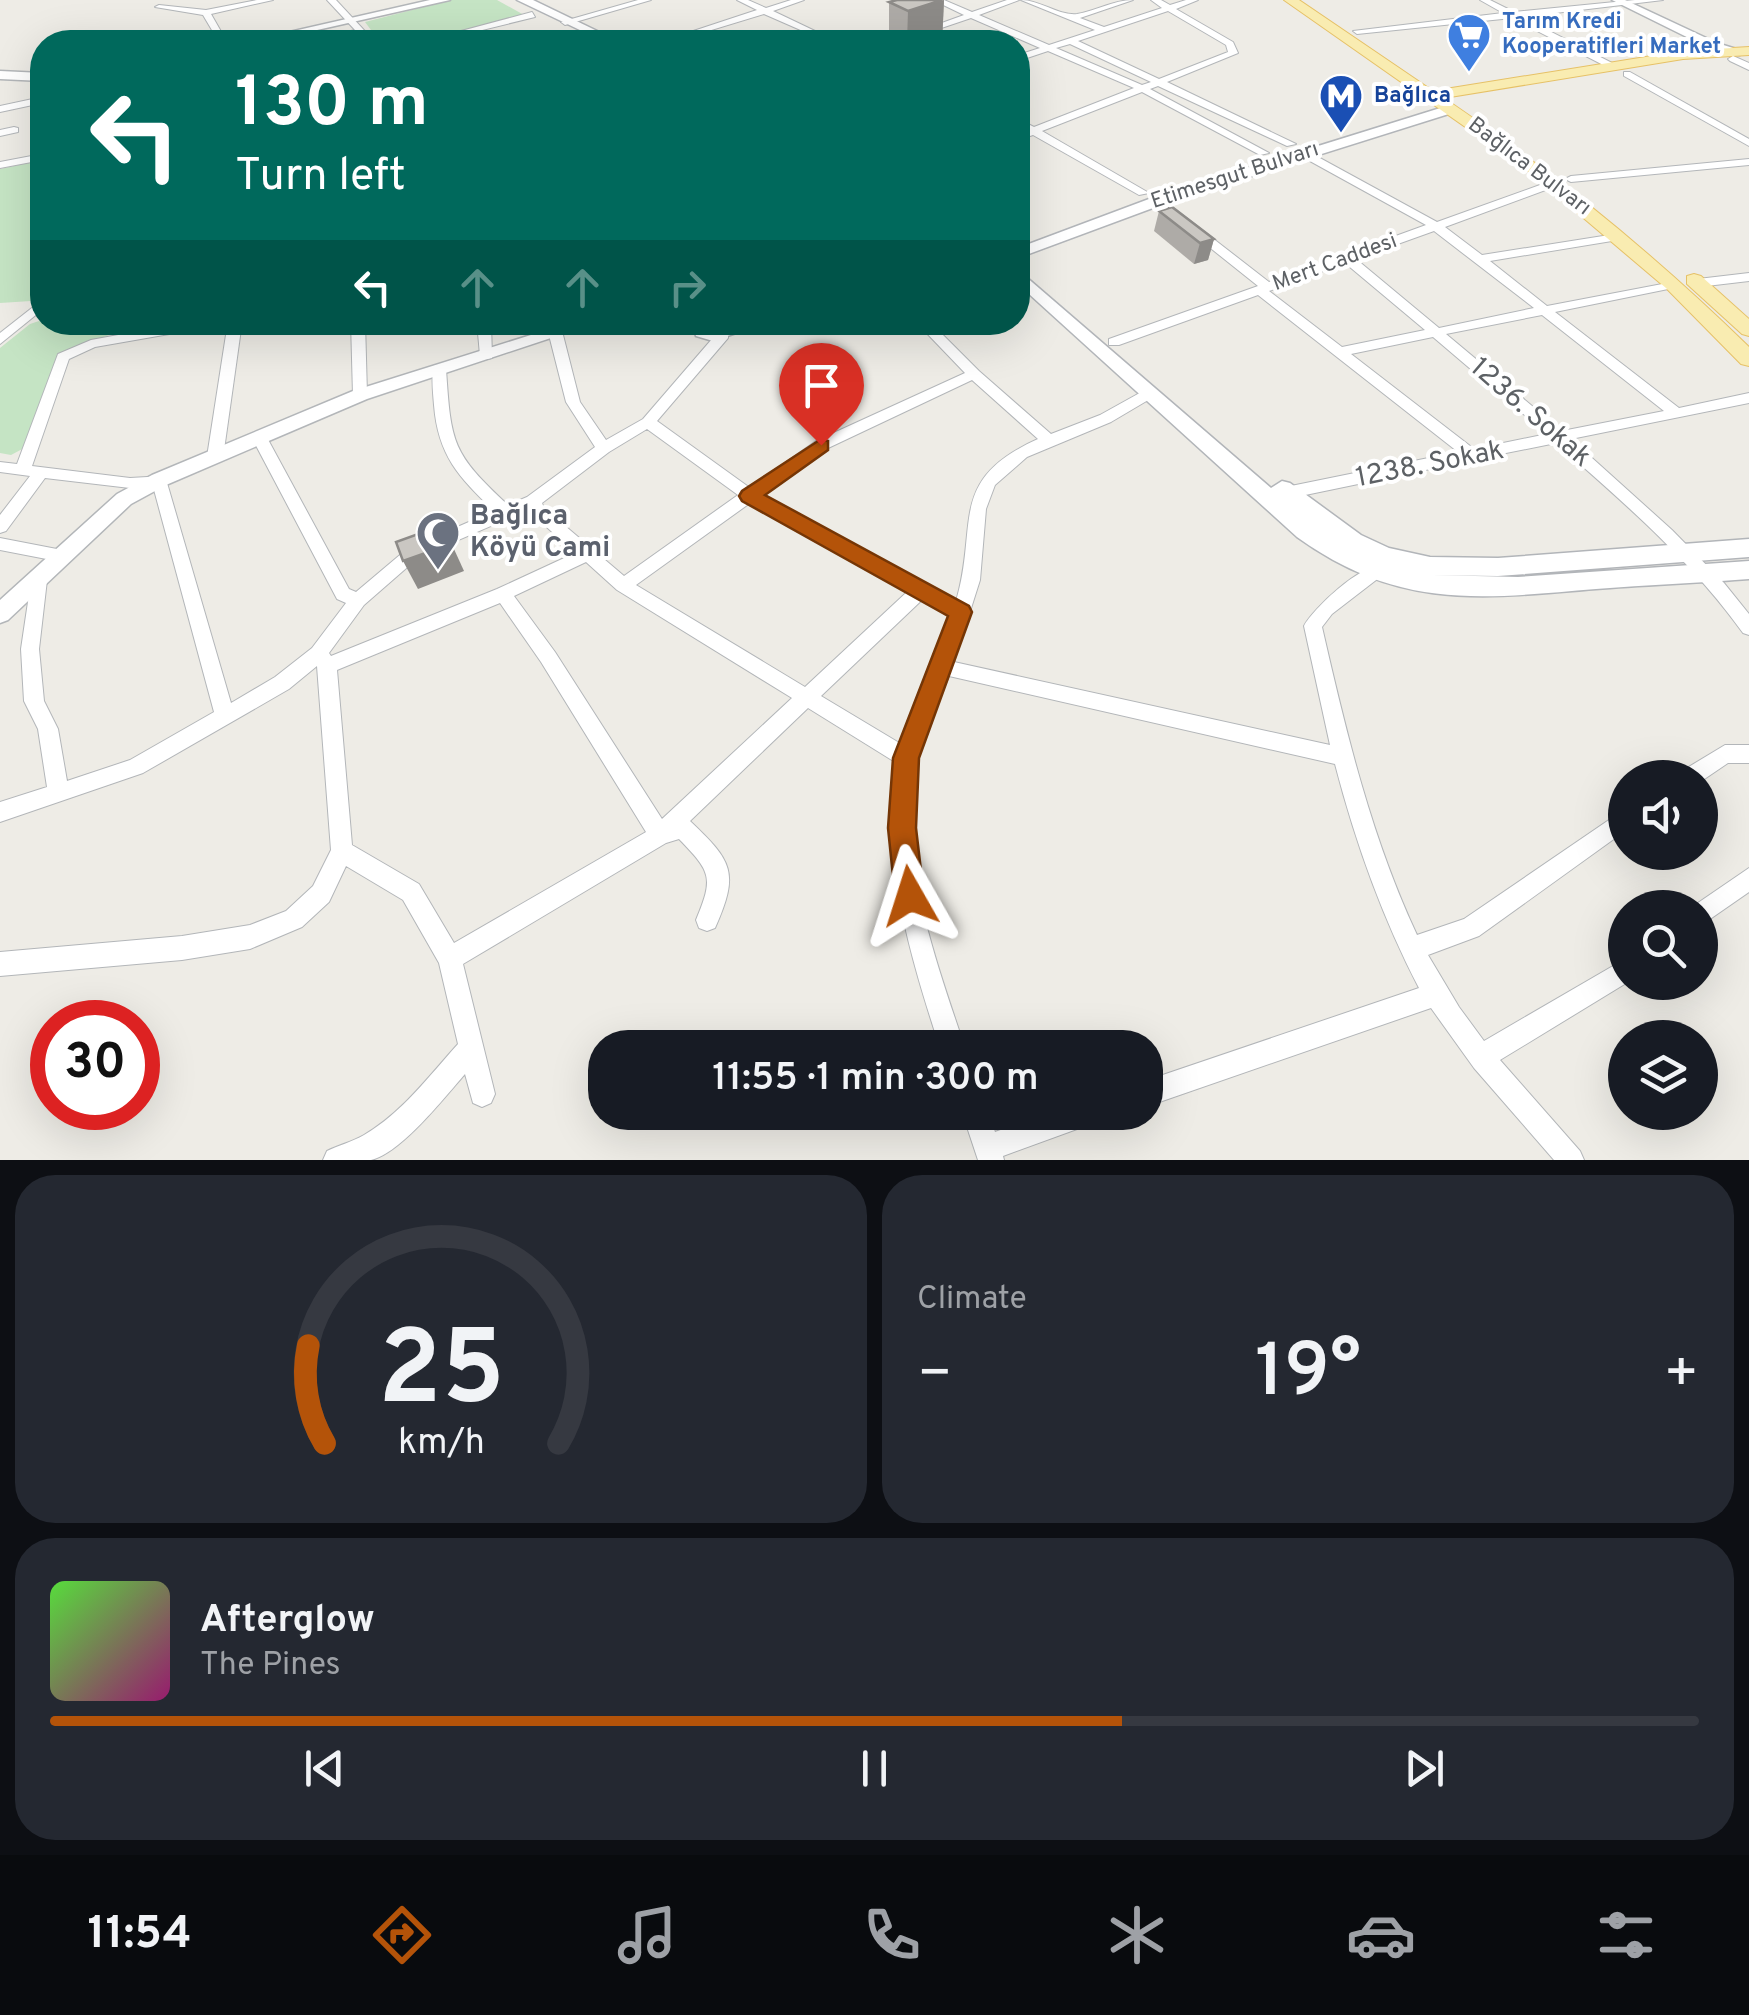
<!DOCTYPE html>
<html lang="en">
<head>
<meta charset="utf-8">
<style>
	:root { --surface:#171b24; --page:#242831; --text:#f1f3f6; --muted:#9ea1a6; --line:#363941; --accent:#b45309 }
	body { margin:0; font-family:Overpass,sans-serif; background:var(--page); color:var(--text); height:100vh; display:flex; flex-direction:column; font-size:38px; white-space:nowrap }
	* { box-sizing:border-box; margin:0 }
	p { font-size:32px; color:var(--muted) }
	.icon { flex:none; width:55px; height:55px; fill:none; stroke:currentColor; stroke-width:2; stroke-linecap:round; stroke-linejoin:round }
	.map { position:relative; height:1160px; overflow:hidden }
	.side { display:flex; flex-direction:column; gap:15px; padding:15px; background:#0d0f14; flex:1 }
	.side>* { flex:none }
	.top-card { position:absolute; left:30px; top:30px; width:1000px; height:305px; border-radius:40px; box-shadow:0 10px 40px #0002; background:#00695c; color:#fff; overflow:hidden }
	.controls { position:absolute; left:1608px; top:760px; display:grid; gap:20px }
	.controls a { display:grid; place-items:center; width:110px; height:110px; border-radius:50%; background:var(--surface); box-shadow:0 10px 40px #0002; font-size:50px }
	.speed { position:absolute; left:30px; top:1000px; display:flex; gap:20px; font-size:50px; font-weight:700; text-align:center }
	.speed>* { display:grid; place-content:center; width:130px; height:130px; border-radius:50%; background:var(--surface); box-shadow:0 10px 40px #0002; line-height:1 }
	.speed .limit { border:15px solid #d22; background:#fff; color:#111 }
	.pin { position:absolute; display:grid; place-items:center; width:85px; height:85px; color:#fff; margin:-102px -42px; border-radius:50% 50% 50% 0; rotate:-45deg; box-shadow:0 0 10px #0007 }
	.pin .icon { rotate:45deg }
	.me { position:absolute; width:110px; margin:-55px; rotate:354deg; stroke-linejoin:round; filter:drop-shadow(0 0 8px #0008) }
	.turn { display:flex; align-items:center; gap:35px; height:210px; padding:0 40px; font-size:45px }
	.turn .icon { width:130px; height:130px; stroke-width:2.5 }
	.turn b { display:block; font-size:70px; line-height:85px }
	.lanes { display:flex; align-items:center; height:95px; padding:0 40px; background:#0003; justify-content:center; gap:50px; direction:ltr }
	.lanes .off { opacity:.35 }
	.big { font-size:75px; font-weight:600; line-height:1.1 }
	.side .card { flex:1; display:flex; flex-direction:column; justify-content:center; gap:15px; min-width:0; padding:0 35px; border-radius:40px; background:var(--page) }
	.side .dial { align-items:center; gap:0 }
	.dial svg { height:260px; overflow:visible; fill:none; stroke:var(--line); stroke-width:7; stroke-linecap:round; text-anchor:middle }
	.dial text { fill:var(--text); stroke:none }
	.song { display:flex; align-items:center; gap:30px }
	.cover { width:120px; height:120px; border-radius:15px; background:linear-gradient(135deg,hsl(110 70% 55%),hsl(320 70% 35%)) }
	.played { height:10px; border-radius:5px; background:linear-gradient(90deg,var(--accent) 65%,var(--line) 65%) }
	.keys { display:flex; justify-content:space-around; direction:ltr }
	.heat { display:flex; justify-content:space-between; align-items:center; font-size:55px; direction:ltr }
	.side .tiles { flex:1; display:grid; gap:15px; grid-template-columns:1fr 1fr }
	.card:last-child { grid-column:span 2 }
	.trip { position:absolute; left:588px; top:1030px; width:575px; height:100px; border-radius:40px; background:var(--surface); box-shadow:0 10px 40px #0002; font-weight:600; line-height:100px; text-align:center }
	.dock { display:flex; height:160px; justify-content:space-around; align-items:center; background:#090b0e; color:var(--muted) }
	.dock .icon { width:70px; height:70px }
	.dock .current { color:var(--accent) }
	.dock b { font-size:45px; color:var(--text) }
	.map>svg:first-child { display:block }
	.green { fill:#c5e4c4 }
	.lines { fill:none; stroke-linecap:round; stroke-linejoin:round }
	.minor-casing { stroke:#b3b6b9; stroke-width:2 }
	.tertiary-casing { stroke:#b3b6b9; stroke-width:3 }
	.secondary-casing { stroke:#b2b5b9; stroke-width:3 }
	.primary-casing { stroke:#e6c167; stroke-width:2 }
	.minor { fill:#fff; fill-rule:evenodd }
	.tertiary { fill:#fff; fill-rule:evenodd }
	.secondary { fill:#fff; fill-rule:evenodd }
	.primary { fill:#f9ecb1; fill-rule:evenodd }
	.wall { fill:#aeaba7 }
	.shaded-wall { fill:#8d8b88 }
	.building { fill:#cac7c2; stroke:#8d8b88; stroke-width:2.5 }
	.route { fill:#b45309; stroke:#753606; stroke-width:2.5 }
	.labels { text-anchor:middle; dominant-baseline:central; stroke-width:8; stroke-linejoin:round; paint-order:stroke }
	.far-shop-label { font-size:22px; font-weight:bold; fill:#366cbe; stroke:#fff; text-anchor:start }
	.far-transit-label { font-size:22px; font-weight:bold; fill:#164399; stroke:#fff; text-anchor:start }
	.far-street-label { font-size:22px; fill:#5d6165; stroke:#fff }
	.street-label { font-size:28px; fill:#5d6165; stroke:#fff }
	.worship-label { font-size:28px; font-weight:bold; fill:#5b616d; stroke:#fff; text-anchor:start }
</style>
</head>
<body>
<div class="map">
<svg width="1749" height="1160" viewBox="0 0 1749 1160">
	<rect width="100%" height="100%" fill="#eeece6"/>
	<g class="green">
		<path d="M 451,0 L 497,0 L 524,15 L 415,42 L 380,42 L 365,22 Z"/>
		<path d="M 42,160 L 42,292 L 31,301 L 0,303 L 0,169 Z"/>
		<path d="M 42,320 L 42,322 L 187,323 L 112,330 L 109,335 L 63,352 L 26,447 L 11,455 L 0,453 L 0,348 L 30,324 Z"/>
	</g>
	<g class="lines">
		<defs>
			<g id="minor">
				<path d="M 257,0 L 273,0 L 211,14 L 227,42 L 219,42 L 203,15 L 155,7 L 159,5 L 206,10 Z"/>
				<path d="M 327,0 L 336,0 L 375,42 L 367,42 L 359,34 L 305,42 L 355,30 Z"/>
				<path d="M 638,0 L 651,0 L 565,25 L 561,22 Z"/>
				<path d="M 737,0 L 748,0 L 766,8 L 791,0 L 804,0 L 773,11 L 838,42 L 828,42 L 764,14 L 672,42 L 660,42 L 757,10 Z"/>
				<path d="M 933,0 L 944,0 L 972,12 L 1007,0 L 1019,0 L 979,15 L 1049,45 L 1095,30 L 1021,0 C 1040,0 1059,16 1077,14 C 1096,11 1113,0 1133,0 L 1080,18 L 1104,27 L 1162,8 L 1151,0 L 1161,0 L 1170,5 L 1186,0 L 1198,0 L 1176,9 L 1233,42 L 1238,53 L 1167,82 L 1296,144 L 1287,146 L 1158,86 L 1150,89 L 1269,153 L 1260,155 L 1142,92 L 1042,131 L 1149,193 L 1139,195 L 1033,135 L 1018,140 L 1018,134 L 1025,130 L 1018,126 L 1018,119 L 1034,127 L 1134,88 L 1048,51 L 1018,61 L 1018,55 L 1040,48 L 971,18 L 900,42 L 889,42 L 964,15 ZM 1168,11 L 1226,45 L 1228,52 L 1159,79 L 1078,41 ZM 1070,44 L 1151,82 L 1142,85 L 1056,48 Z"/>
				<path d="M 1480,0 L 1490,0 L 1514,12 L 1635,0 L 1663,0 L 1522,17 L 1614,64 L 1616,66 L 1611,69 L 1512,18 L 1357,34 L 1353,31 L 1503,13 Z"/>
				<path d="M 532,12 L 535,17 L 433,42 L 420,42 Z"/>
				<path d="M 1733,56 L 1749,63 L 1749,70 L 1730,61 L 1728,59 Z"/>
				<path d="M 1624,72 L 1630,72 L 1749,139 L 1749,146 L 1624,76 Z"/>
				<path d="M 42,97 L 42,103 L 0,112 L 0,106 Z"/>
				<path d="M 14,127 L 18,128 L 18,132 L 0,136 L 0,130 Z"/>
				<path d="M 1299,151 L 1307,151 L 1437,222 L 1551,181 L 1559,181 L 1559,185 L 1445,227 L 1482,255 L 1622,233 L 1622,239 L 1618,240 L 1490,261 L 1547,306 L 1678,281 L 1678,287 L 1555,312 L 1679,408 L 1749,393 L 1749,403 L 1571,439 L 1672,530 L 1724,583 L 1749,614 L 1749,635 L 1743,633 C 1691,560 1623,502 1556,443 L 1481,458 L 1474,462 L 1469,461 L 1286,499 L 1280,497 L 1278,493 L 1286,487 L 1458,452 L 1258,295 L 1119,345 L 1109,345 L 1109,339 L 1258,286 L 1154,203 L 1154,199 L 1162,199 L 1269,282 L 1426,225 L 1299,155 ZM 1434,231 L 1534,308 L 1439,328 L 1356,259 ZM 1345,263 L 1425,330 L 1342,347 L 1269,291 ZM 1542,315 L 1664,411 L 1562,431 L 1446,334 ZM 1433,337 L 1547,434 L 1474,449 L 1351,354 Z"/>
				<path d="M 42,154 L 42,160 L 0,168 L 0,162 Z"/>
				<path d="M 1749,159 L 1749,165 L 1571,182 L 1565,179 L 1571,176 Z"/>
				<path d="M 1749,273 L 1749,281 L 1698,287 L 1692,283 L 1698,279 Z"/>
				<path d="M 42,300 L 42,310 L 0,344 L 0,333 Z"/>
				<path d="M 189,322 L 221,322 L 215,326 L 95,347 L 69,359 L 32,466 L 130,478 L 165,476 L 231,703 L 275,677 L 312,648 L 346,603 L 337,599 L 252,438 L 255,434 L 265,434 L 349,589 L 356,592 L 407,549 L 494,511 C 459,477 438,456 434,405 C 433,392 431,378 434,366 L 439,365 L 446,369 C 451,444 452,453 508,505 L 527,497 L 595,447 L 566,402 L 549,335 L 556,331 L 563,335 L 580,402 L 606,440 L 643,419 L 718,332 L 728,332 L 728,338 L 657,421 L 750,488 L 816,441 L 965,373 L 916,322 L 930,322 L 979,371 L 1051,434 L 1100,415 L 1145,390 L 1155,390 L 1155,396 L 1111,422 L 1027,457 L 995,485 L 986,509 L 980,580 L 954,662 L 1330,745 L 1304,626 C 1314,608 1361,564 1380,567 L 1383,572 L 1380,577 L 1332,614 L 1322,627 C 1346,732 1371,837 1417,935 L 1464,919 L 1625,809 L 1625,831 L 1479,936 L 1428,955 L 1459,1007 L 1484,1041 L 1625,959 L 1625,982 L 1628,982 L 1500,1060 L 1580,1151 L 1584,1160 L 1554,1160 L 1474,1068 L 1431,1008 L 1145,1107 L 1145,1081 L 1419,988 C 1382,917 1355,841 1335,764 L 949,676 C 939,702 924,728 917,755 C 893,846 936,961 965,1048 L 940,1048 C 910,955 881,861 895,762 L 808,708 L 690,821 C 732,861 740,872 715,928 L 707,931 L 699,928 L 696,920 C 714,877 711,872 679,839 L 666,843 L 463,964 L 495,1094 L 491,1103 L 482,1107 L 473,1103 L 465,1074 C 445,1097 400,1154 371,1160 C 356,1160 337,1160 323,1160 L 327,1151 C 339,1145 352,1142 364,1135 C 402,1113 429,1076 458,1044 L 439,963 L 403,900 L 346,866 L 329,902 L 302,927 L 250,949 L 182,960 L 0,976 L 0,952 L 182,936 L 250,925 L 286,911 L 313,886 L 331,850 L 317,666 L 289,689 L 143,773 L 0,822 L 0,802 L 47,787 L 38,729 L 24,701 L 21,649 L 32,575 L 44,575 L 47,580 L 39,649 L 44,701 L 58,729 L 67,781 L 130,760 L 214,712 L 153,486 L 130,488 L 45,478 L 6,531 L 0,533 L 0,515 L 30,476 L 0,472 L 0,462 L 17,464 L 58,354 L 91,340 ZM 972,380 L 1038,439 C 946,480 979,525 956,601 L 761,495 L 826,449 ZM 647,429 L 738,495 L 624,576 L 544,508 L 542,503 L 609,452 ZM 750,503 L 908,591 L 805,687 L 636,585 ZM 528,510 L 575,553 L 497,589 L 331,656 L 329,653 L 364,605 L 419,557 ZM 586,562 L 617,590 L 792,698 L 662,819 L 555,652 L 514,596 ZM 923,599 L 952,615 L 917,709 L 901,744 L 821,696 ZM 500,603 L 541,662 L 646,832 L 454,943 L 419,884 L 352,845 L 337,670 Z"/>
				<path d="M 228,322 L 242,322 L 223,457 L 215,462 L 207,457 Z"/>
				<path d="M 351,322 L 365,322 L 367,395 L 360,400 L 353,395 Z"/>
				<path d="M 477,322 L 491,322 L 492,358 L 487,359 L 480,355 Z"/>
				<path d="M 0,538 L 62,550 L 71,556 L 62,562 L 0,550 Z"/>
				<path d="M 1725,745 L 1749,745 L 1749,763 L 1728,763 L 1700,782 L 1700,778 L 1679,778 L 1682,771 Z"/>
				<path d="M 1749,868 L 1749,892 L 1700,926 L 1700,908 L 1692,907 Z"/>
				<path d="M 962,1112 L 988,1112 L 995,1132 L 1051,1112 L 1103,1112 L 1099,1121 L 1003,1156 L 1004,1160 L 978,1160 Z"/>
			</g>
			<g id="tertiary">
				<path d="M 430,0 L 450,0 L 264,42 L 245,42 Z"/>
				<path d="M 1612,0 L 1625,0 L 1717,43 L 1746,52 L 1740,55 L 1709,48 Z"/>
				<path d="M 0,71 L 42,73 L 42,81 L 0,79 Z"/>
				<path d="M 572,322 L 599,322 L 367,399 L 166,485 L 131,504 L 8,620 L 0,623 L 0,600 L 117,494 L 152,475 L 353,391 Z"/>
				<path d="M 692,322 L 710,322 L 714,330 L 723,328 L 725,322 L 768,322 L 713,341 L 696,336 Z"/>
			</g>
			<g id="secondary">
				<path d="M 517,0 L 533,0 L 620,42 L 605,42 Z"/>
				<path d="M 1450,105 L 1457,109 L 1455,112 L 1169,202 L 1018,258 L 1018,248 L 1157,196 Z"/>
				<path d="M 1018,270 L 1271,488 L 1282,481 L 1290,483 L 1361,535 L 1389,548 L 1430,557 L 1498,558 L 1749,539 L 1749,557 L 1498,576 L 1431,575 L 1518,577 L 1749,561 L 1749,579 C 1698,583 1647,585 1596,589 C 1478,599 1399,610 1297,537 L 1018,284 Z"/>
			</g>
			<g id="primary">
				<path d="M 1284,0 L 1299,0 L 1433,91 L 1683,51 L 1749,47 L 1749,55 L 1683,59 L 1444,98 C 1553,172 1654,254 1749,347 L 1749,366 L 1741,364 L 1666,288 L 1528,171 Z"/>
				<path d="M 1694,274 L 1701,276 L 1749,319 L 1749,336 L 1742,334 L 1687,284 L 1687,276 Z"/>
			</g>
		</defs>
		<use href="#minor" class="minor-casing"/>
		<use href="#tertiary" class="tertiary-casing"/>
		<use href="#secondary" class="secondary-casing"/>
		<use href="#primary" class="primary-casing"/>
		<use href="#minor" class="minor"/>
		<use href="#tertiary" class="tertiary"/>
		<use href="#secondary" class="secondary"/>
		<use href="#primary" class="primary"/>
	</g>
	<g class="wall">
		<path d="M 944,0 L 942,42 L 889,42 L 889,2 Z"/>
		<path d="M 1159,211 L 1214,239 L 1208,260 L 1194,264 L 1154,231 Z"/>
	</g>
	<g class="shaded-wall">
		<path d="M 944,0 L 942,42 L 907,42 L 908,11 Z"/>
		<path d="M 1214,239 L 1208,260 L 1194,264 L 1200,243 Z"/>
		<path d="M 443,525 L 464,571 L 418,589 L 403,561 Z"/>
	</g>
	<g class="building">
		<path d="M 897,0 L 942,0 L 908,11 L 889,2 Z"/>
		<path d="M 1172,207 L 1214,239 L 1200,243 L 1159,211 Z"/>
		<path d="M 443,525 L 451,544 L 403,561 L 396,542 Z"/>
	</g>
	<path class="route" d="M 821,439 L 828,441 L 828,450 L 765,495 L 969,606 L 972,612 L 919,758 L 916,828 L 924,896 L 920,906 L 910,910 L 899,906 L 895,896 L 888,828 L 893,758 L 948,616 L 742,501 L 739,496 L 742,491 Z"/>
	<defs>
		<symbol id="supermarket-pin" viewBox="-11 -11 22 30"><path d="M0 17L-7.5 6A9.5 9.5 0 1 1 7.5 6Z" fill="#3f7fe0" stroke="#fff"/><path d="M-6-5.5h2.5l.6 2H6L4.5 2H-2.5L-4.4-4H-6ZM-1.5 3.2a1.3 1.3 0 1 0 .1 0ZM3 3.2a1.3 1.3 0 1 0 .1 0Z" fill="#fff"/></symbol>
		<symbol id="metro-pin" viewBox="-11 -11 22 30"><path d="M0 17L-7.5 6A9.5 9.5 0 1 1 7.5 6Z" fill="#1a4fb4" stroke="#fff"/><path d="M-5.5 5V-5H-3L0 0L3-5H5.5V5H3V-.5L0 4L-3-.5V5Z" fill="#fff"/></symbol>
		<symbol id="mosque-pin" viewBox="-11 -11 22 30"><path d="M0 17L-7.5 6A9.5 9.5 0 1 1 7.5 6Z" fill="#6b7280" stroke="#fff"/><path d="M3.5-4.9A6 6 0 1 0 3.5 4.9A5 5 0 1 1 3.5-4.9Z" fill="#fff"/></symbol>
	</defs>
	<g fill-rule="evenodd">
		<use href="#supermarket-pin" x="1444" y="10" width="50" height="68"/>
		<use href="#metro-pin" x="1316" y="71" width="50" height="68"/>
		<use href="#mosque-pin" x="413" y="508" width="50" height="68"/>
	</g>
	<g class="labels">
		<g class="far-shop-label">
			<text x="1502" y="22">Tarım Kredi<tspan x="1502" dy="25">Kooperatifleri Market</tspan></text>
		</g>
		<g class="far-transit-label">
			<text x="1374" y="96">Bağlıca</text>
		</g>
		<g class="far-street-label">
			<text transform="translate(1529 167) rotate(37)">Bağlıca Bulvarı</text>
			<text transform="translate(1235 176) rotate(-18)">Etimesgut Bulvarı</text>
			<text transform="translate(1335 263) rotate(-20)">Mert Caddesi</text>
		</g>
		<g class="street-label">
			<text transform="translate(1530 413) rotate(41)">1236. Sokak</text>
			<text transform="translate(1430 465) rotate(-11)">1238. Sokak</text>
		</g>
		<g class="worship-label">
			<text x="470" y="517">Bağlıca<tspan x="470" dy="32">Köyü Cami</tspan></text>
		</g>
	</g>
</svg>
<div class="controls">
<a><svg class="icon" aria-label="sound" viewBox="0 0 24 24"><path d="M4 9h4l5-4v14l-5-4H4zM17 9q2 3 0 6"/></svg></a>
<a><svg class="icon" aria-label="search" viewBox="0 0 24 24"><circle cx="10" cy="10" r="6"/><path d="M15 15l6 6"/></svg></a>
<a><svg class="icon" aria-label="layers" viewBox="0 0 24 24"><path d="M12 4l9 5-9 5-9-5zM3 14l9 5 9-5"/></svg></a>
</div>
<div class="speed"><div class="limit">30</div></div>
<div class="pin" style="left:821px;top:445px;background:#d93025"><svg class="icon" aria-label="arrive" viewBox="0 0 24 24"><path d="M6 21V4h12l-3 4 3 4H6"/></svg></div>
<svg class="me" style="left:910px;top:896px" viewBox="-20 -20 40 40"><path d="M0-17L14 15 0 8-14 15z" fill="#b45309" stroke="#fff" stroke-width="4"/></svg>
<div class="trip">11:55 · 1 min · 300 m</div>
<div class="top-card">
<div class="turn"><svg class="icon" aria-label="left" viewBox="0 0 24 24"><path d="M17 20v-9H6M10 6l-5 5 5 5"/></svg><div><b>130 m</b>Turn left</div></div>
<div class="lanes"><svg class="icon" aria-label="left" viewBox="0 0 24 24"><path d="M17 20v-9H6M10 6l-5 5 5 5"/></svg><svg class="icon off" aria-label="ahead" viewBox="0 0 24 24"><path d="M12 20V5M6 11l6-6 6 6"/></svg><svg class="icon off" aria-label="ahead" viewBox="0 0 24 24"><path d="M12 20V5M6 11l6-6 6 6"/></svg><svg class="icon off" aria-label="right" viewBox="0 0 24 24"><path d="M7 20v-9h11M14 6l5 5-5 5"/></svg></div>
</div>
</div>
<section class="side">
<div class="tiles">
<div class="card dial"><svg viewBox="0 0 100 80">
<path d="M14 69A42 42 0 1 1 86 69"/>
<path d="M14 69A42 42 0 0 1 9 39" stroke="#b45309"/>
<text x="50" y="56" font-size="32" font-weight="700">25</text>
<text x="50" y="72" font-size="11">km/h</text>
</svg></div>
<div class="card"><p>Climate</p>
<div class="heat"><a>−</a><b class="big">19°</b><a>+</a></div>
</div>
<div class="card">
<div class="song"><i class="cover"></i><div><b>Afterglow</b><p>The Pines</p></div></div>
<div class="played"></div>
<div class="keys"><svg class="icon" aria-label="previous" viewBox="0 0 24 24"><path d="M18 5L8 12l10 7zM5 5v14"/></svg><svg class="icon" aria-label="pause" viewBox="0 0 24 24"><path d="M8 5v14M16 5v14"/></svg><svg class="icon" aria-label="next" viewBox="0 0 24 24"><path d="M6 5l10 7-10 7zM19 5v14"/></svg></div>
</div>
</div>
</section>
<nav class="dock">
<b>11:54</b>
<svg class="icon current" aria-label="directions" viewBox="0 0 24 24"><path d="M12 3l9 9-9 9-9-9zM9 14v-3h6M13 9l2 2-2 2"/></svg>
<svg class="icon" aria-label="music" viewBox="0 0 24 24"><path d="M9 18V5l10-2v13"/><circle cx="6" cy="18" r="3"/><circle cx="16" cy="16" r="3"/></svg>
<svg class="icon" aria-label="phone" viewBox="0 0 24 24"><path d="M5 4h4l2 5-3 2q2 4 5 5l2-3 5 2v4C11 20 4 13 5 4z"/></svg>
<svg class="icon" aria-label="climate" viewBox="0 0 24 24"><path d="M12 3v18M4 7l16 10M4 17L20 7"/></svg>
<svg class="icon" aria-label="car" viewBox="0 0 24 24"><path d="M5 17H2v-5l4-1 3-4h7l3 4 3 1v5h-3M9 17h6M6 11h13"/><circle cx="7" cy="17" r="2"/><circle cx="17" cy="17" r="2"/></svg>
<svg class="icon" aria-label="filters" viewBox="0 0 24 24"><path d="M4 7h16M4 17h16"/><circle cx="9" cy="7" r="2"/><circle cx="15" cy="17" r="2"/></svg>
</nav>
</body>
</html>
